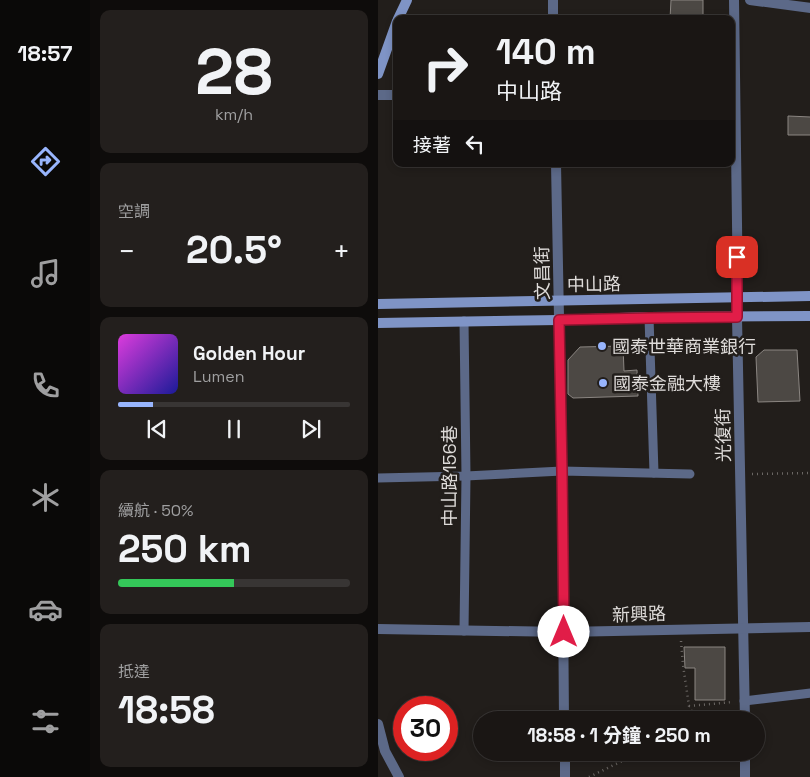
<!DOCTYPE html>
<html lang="zh-TW">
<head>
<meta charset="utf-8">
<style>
	:root { --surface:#1a1614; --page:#231f1d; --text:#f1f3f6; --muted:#9f9fa0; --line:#383534; --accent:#98b5fd }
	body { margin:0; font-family:"Space Grotesk","Noto Sans TC",sans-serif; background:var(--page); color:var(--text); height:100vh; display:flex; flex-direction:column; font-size:19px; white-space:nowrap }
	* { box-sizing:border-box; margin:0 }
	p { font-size:16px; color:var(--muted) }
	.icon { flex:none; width:28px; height:28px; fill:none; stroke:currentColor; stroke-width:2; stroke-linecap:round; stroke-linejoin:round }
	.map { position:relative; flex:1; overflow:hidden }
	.sheet { display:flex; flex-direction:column; gap:10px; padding:10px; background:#0e0c0b; width:288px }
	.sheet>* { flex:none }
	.hud { position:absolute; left:15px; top:15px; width:342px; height:152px; border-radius:10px; box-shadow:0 2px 8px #0003,0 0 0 1px var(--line); background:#1a1614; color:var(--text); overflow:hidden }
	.speed { position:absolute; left:15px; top:696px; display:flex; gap:10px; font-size:25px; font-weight:700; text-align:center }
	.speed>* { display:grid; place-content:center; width:65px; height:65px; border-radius:50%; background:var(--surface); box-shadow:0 2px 8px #0003,0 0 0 1px var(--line); line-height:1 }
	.speed .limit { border:8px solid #d22; background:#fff; color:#111 }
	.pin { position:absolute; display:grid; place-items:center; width:42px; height:42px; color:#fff; margin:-21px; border-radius:10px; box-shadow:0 2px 8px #0006 }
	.me { position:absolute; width:55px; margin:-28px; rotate:0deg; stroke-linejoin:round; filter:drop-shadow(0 0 4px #0008) }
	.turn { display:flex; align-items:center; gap:18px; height:105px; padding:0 20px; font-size:22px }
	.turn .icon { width:65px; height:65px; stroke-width:2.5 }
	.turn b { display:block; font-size:35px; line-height:42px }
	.then { display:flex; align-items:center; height:48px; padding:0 20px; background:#0003; gap:10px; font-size:19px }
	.big { font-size:38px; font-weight:700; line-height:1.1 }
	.sheet .card { flex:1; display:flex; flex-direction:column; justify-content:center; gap:8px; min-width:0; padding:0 18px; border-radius:10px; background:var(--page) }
	.sheet .dial { align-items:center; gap:0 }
	.dial b { font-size:65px; line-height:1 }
	.song { display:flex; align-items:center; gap:15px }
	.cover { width:60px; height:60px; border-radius:8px; background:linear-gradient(135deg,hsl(300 70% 55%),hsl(240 70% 35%)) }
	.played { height:5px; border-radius:2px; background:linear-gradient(90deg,var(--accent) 15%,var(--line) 15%) }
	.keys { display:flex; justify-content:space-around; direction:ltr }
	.heat { display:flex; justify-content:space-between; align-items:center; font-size:28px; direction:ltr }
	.charge { height:8px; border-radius:4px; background:linear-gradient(90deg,#34c759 50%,var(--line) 0) }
	.trip { position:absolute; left:95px; top:711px; width:292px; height:50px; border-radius:25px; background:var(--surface); box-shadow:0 2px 8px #0003,0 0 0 1px var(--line); font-weight:700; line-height:50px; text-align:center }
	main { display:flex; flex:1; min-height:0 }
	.tabs { display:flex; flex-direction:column; width:90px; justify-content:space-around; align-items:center; background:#0a0908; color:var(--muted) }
	.tabs .icon { width:35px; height:35px }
	.tabs .active { color:var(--accent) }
	.tabs b { font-size:22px; color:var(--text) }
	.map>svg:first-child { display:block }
	.building { fill:#4c4844; stroke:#8b8682 }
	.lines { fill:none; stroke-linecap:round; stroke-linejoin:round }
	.path { stroke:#6c6865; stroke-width:2.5; stroke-dasharray:1 4; stroke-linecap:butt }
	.lane { stroke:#5c6988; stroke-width:9 }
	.street { stroke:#5c6988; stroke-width:10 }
	.secondary { stroke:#7f94c6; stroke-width:10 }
	.route-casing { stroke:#92132f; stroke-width:12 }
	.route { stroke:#e11d48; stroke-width:9 }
	.poi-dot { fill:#98b5fd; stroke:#221e1b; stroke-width:2 }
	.labels { text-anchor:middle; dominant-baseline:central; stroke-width:5; stroke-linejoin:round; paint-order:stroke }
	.street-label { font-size:18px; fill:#dedbd9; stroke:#221e1b }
	.poi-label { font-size:18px; fill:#dedbd9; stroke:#221e1b; text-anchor:start }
</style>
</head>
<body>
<main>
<nav class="tabs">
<b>18:57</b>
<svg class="icon active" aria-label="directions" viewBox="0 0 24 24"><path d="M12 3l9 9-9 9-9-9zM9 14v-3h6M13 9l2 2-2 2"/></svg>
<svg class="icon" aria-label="music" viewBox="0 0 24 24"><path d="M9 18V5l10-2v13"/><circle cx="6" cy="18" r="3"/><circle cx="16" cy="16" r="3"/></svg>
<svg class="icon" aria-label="phone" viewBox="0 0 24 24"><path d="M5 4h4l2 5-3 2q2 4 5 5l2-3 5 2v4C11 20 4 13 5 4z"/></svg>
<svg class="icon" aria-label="climate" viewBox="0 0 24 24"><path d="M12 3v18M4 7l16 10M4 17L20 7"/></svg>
<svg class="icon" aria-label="car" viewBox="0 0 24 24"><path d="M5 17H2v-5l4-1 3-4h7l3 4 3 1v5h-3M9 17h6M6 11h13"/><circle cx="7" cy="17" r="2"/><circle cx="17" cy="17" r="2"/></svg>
<svg class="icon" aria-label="filters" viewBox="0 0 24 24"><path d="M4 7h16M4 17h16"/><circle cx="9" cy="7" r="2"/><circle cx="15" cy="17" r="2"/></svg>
</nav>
<section class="sheet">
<div class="card dial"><b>28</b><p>km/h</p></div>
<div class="card"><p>空調</p>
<div class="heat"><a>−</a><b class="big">20.5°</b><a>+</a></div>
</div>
<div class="card">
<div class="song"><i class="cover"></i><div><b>Golden Hour</b><p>Lumen</p></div></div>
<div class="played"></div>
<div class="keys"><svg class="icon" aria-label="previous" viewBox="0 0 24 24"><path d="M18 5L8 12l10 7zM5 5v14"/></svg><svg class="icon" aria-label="pause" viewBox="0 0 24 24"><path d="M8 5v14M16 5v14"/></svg><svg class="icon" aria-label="next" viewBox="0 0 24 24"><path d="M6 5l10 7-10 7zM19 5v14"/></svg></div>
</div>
<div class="card"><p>續航 · 50%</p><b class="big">250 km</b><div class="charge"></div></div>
<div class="card"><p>抵達</p><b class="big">18:58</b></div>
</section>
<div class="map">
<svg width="433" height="777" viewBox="0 0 433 777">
	<rect width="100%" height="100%" fill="#221e1b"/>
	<g class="building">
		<path d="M 293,0 L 325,0 L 325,19 L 292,19 Z"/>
		<path d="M 410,116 L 433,117 L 433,135 L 410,135 Z"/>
		<path d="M 245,346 L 246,371 L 259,370 L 260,396 L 195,398 L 190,394 L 190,360 L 202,347 Z"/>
		<path d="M 386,350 L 419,350 L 422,401 L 380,402 L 378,357 Z"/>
		<path d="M 306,647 L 347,647 L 347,700 L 317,700 L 317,668 L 307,668 Z"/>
	</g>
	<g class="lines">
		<g class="path">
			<path d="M 374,474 L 433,473"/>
			<path d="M 303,641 L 305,665 L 311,706 L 318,720"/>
			<path d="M 311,706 L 355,702"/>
			<path d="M 211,777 L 263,752"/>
		</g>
		<g class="lane">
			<path d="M 271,317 L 276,473"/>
			<path d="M 0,478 L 88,476 L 184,471 L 312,474"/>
			<path d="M 86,631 L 88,476 L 86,321"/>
			<path d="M 366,701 L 433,693"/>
		</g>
		<g class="street">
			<path d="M 175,0 L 175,19"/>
			<path d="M 356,0 L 360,297 L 359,317 L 367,720"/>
			<path d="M 372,0 L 433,8"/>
			<path d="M 0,95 L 19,95"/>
			<path d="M 178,164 L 184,471 L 186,720"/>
			<path d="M 0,629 L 186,632 L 433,627"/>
			<path d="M 0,724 L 7,751 L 21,777"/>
			<path d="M 187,752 L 187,777"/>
			<path d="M 367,752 L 367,777"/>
		</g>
		<g class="secondary">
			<path d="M 20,19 L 29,0"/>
			<path d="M 0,74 L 19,21"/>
			<path d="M 0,304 L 433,296"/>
			<path d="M 0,323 L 181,320 L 271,317 L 433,316"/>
		</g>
	</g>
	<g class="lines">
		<defs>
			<path id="route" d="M 186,632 L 184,471 L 181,320 L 271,318 L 359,317 L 359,257"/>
		</defs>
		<use href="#route" class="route-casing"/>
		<use href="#route" class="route"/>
	</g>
	<g class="poi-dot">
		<circle cx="224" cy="346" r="5"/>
		<circle cx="225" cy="383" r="5"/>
	</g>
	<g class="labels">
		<g class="street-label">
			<text transform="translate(164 273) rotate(-91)">文昌街</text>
			<text transform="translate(216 284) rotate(-1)">中山路</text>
			<text transform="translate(345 435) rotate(-91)">光復街</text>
			<text transform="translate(71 476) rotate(-90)">中山路156巷</text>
			<text transform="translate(261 614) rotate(-2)">新興路</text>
		</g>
		<g class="poi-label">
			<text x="234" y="346">國泰世華商業銀行</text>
			<text x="235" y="383">國泰金融大樓</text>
		</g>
	</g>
</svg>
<div class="speed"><div class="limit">30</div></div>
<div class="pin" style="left:359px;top:257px;background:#d93025"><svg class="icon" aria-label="arrive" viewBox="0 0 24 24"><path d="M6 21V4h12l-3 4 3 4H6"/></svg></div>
<svg class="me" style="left:186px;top:632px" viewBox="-20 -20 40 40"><circle r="19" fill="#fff"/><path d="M0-13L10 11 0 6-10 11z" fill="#e11d48"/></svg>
<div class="trip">18:58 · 1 分鐘 · 250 m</div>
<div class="hud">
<div class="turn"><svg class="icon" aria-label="right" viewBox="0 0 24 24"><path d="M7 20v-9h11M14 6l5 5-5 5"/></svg><div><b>140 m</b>中山路</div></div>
<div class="then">接著<svg class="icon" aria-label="left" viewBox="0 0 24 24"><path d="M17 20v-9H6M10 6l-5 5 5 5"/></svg></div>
</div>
</div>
</main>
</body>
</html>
